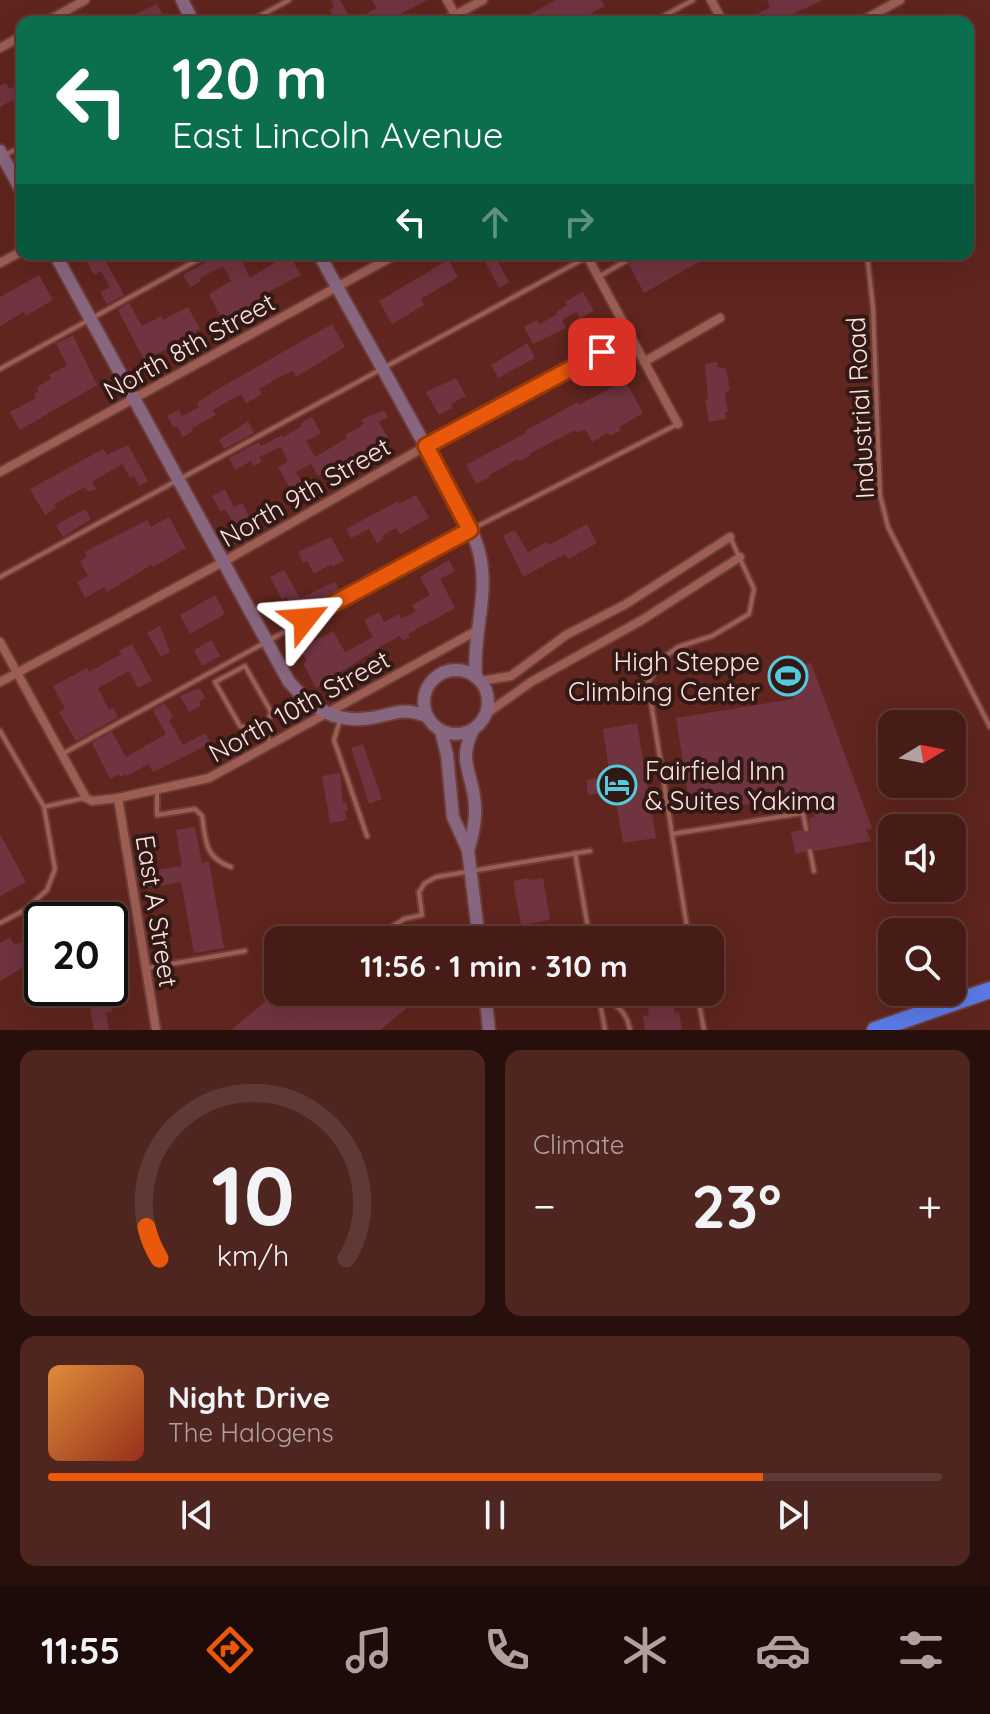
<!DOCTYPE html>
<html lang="en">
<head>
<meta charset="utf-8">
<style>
	:root { --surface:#471c16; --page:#4e251f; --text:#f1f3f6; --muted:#b0a1a1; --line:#5f3a35; --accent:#ea580c }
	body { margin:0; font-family:Quicksand,sans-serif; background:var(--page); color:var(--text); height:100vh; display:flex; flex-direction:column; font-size:30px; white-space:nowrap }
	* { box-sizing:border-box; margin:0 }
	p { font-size:26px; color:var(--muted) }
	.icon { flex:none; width:44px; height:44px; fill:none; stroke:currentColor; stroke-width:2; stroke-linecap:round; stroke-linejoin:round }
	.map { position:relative; height:1030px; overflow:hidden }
	.panel { display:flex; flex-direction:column; gap:20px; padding:20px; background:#270f0c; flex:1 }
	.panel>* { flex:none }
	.banner { position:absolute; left:16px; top:16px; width:958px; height:244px; border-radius:16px; box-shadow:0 8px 32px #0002,0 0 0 2px var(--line); background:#0b6e4f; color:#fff; overflow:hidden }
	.needle { width:52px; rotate:80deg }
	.fabs { position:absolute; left:878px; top:710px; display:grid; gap:16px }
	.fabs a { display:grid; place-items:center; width:88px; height:88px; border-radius:16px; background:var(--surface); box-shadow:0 8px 32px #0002,0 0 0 2px var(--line); font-size:40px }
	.speed { position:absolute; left:24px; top:902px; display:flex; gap:16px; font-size:40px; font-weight:700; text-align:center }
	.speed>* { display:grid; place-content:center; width:104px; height:104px; border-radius:50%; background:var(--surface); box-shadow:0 8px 32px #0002,0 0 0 2px var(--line); line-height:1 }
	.speed .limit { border:4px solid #111; border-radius:12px; background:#fff; color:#111 }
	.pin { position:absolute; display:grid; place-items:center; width:68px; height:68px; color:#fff; margin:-34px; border-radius:16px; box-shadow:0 4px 12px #0006 }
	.me { position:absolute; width:88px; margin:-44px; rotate:62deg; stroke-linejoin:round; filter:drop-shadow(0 0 6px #0008) }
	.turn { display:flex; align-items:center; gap:28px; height:168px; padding:0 24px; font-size:36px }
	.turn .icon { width:104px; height:104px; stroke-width:2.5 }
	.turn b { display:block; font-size:56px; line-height:68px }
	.lanes { display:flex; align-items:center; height:76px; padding:0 24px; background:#0003; justify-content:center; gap:40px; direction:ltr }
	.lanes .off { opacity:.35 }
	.big { font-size:60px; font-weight:800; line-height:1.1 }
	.panel .card { flex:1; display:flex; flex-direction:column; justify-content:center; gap:12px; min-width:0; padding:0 28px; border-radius:16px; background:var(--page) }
	.panel .dial { align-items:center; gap:0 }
	.dial svg { height:208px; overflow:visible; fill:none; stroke:var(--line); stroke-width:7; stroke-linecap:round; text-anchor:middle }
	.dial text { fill:var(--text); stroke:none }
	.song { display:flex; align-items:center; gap:24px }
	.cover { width:96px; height:96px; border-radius:12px; background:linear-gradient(135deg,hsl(30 70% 55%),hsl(10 70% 35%)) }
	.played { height:8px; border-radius:4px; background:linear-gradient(90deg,var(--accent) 80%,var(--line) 80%) }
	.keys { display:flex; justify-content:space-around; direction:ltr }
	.heat { display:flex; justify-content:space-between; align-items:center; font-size:44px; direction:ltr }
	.panel .tiles { flex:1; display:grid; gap:20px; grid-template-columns:1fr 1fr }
	.card:last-child { grid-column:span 2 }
	.trip { position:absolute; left:264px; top:926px; width:460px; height:80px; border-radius:16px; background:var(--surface); box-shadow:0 8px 32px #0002,0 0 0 2px var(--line); font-weight:800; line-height:80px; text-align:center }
	.menu { display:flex; height:128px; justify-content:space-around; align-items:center; background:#1c0b09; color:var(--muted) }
	.menu .icon { width:56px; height:56px }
	.menu .current { color:var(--accent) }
	.menu b { font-size:36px; color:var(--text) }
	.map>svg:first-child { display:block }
	.building { fill:#703440 }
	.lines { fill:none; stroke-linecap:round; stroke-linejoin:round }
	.lane-casing { stroke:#6d3d3a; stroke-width:8 }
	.street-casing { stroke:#6d3d3a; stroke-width:12 }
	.secondary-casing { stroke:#6d3d3a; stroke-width:16 }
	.highway-casing { stroke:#6d3d3a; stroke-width:20 }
	.lane { stroke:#9d5d53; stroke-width:4 }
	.street { stroke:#9d5d53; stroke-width:8 }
	.secondary { stroke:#89667f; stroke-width:12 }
	.highway { stroke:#5b7ae7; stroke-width:16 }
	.route-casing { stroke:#983908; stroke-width:20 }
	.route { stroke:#ea580c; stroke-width:14 }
	.labels { text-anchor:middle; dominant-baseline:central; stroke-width:8; stroke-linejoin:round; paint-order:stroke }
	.street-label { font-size:26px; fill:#fae3df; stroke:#331915 }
	.poi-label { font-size:26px; fill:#fae3df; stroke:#331915; text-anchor:end }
</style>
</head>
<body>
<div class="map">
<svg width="990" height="1030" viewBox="0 0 990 1030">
	<rect width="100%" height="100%" fill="#5f251e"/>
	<g class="building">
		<path d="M 331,0 L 340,0 L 352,21 L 377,8 L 372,0 L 427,0 L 386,22 L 336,22 L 330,10 L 334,7 Z"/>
		<path d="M 556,0 L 601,0 L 605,6 L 575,22 L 515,22 Z"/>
		<path d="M 767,0 L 823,0 L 786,17 L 789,22 L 743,22 L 770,7 Z"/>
		<path d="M 157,4 L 167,22 L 121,22 L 138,13 Z"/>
		<path d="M 22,82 L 22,95 L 0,107 L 0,86 L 6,83 L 9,89 Z"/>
		<path d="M 83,254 L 102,254 L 124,295 L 107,304 L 100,292 L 110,287 L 101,271 L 94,275 Z"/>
		<path d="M 221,254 L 239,254 L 250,278 L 289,254 L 301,275 L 260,296 L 258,302 L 223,321 L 209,294 L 231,281 L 223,266 L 200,278 L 201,281 L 190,287 L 183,275 Z"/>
		<path d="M 481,254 L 494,254 L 509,282 L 499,288 Z"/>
		<path d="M 643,254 L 713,254 L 644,293 L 629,265 Z"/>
		<path d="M 448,260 L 458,277 L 421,299 L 424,305 L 392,324 L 379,301 Z"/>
		<path d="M 39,275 L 53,300 L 26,316 L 24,312 L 0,326 L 0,297 Z"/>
		<path d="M 583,292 L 594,311 L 580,318 L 576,312 L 562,320 L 566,328 L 533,344 L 524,327 L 537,320 L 540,324 L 557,314 L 556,312 L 567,305 L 565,302 Z"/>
		<path d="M 129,303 L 142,326 L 161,316 L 163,320 L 188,307 L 200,329 L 195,331 L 197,334 L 144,360 L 118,310 Z"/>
		<path d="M 332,324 L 345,347 L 296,377 L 293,371 L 280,377 L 259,389 L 262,394 L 246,403 L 241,394 L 213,410 L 216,415 L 192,428 L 193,431 L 183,437 L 177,426 L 174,428 L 167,416 L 179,410 L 182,416 L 199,407 L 197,403 L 213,392 Z"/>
		<path d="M 73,335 L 97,385 L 20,430 L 10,412 L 36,398 L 34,394 L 39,391 L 37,387 L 51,379 L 49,375 L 67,365 L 56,344 Z"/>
		<path d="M 527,343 L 535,358 L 498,378 L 491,365 Z"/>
		<path d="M 717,362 L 717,367 L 726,368 L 730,390 L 725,393 L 728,412 L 725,412 L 726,419 L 709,422 L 705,400 L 708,399 L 705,364 Z"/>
		<path d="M 456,378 L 466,396 L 451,404 L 453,408 L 439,415 L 426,392 Z"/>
		<path d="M 625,380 L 643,413 L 619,427 L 621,430 L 610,436 L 608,433 L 592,442 L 585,429 L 577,433 L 575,430 L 529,454 L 530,456 L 519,461 L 518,459 L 489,475 L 490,477 L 476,484 L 466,465 L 526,433 L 525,431 L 578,402 L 579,405 Z"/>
		<path d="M 384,410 L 388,417 L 379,422 L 389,439 L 318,476 L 311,464 L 296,472 L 302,482 L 290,488 L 278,467 L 288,461 L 281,447 L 259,457 L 262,462 L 254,466 L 251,461 L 235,470 L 229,458 L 259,442 L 261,446 L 282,435 L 283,437 L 302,426 L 301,423 L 312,417 L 321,433 L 306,441 L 315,457 L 347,438 L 345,435 L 364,424 L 361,420 Z"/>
		<path d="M 248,421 L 254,433 L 224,449 L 219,440 Z"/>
		<path d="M 128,445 L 148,481 L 139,486 L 134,476 L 130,478 L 122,464 L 95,480 L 92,482 L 96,489 L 88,492 L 85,487 L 54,504 L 56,508 L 45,515 L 30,489 L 103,449 L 107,455 Z"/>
		<path d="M 225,489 L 234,507 L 242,503 L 249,516 L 234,524 L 225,509 L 220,511 L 212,496 Z"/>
		<path d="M 416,495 L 429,518 L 400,534 L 396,528 L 382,536 L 384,539 L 377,543 L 369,529 L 351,538 L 346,529 L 398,501 L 399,504 Z"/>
		<path d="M 85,509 L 91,519 L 63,537 L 56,525 Z"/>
		<path d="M 169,517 L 186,548 L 153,567 L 151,565 L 107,592 L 104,587 L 85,598 L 77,582 L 88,576 L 80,561 L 87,557 L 85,552 L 147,520 L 151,527 Z"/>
		<path d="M 587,524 L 597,543 L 568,559 L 565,554 L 523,577 L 503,536 L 515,530 L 528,552 L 547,542 L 549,545 Z"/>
		<path d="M 331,537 L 344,561 L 332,567 L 331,564 L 314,574 L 307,561 L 303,563 L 298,552 Z"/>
		<path d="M 449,560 L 455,571 L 440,579 L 455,608 L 408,634 L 410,637 L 402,641 L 400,636 L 385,644 L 316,688 L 303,663 L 307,661 L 297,642 L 308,635 L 312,642 L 333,631 L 345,652 L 373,637 L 364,620 L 379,612 L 384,622 L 399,614 L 401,619 L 416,611 L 412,605 L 430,595 L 420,577 Z"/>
		<path d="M 284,570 L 300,598 L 335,582 L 342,595 L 290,623 L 287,617 L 294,612 L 287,597 L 282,600 L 270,577 Z"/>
		<path d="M 215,595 L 225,614 L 190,634 L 180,615 Z"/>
		<path d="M 160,626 L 170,652 L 161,657 L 147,633 Z"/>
		<path d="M 212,640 L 220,656 L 202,666 L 194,650 Z"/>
		<path d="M 132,644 L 152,681 L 138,688 L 129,671 L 98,688 L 109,710 L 113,708 L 118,717 L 76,741 L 59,712 L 65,709 L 53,686 L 87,668 L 89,672 L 121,654 L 119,651 Z"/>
		<path d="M 811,663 L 872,828 L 866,830 L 871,841 L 815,851 L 810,846 L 805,852 L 795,854 L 791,832 L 801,830 L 806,834 L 811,830 L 809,818 L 814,817 L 811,795 L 691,813 L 676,718 L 793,699 L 791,666 Z"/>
		<path d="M 200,688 L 205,698 L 199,702 L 201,706 L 189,712 L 180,696 Z"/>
		<path d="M 165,703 L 173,717 L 169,720 L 183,745 L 205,733 L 211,743 L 153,772 L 148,764 L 127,776 L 126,774 L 120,777 L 119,774 L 110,779 L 92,743 L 112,732 L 126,757 L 166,734 L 153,710 Z"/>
		<path d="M 637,723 L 656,838 L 623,843 L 614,791 L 588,795 L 586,780 L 610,776 L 603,729 Z"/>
		<path d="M 363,744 L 382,799 L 369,804 L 351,748 Z"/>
		<path d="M 340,773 L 343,803 L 346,802 L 348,811 L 345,811 L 347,820 L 330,823 L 322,776 Z"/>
		<path d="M 195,827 L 202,863 L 209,861 L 224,948 L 194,953 L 181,882 L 148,888 L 145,872 L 182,866 L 176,830 Z"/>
		<path d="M 0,834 L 26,882 L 0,896 Z"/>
		<path d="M 528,878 L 529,880 L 543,878 L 550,920 L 521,925 L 513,881 Z"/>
		<path d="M 10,937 L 14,944 L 25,942 L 37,959 L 0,981 L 0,943 Z"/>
		<path d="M 86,988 L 103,988 L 106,1004 L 111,1003 L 112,1012 L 106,1013 L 109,1030 L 94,1030 Z"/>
		<path d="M 277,992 L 289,992 L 297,1002 L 309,992 L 427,992 L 380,1030 L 231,1030 Z"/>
		<path d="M 645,992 L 671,992 L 675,1013 L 679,1012 L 682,1030 L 645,1030 L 643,1016 L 649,1015 Z"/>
	</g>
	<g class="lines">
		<defs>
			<g id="lane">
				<path d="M 249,22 L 289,0"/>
				<path d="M 653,22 L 693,0"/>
				<path d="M 7,154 L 22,146"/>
				<path d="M 867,254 L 873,307 L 880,495 L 888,527 L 990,727"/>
				<path d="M 600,276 L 638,254"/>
				<path d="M 0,369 L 208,254"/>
				<path d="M 0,577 L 587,257"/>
				<path d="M 340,720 L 334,740 L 367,836"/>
				<path d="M 0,731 L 44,807 L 55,869 L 47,890 L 25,910 L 0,923"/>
				<path d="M 265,732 L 271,712 L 245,666 L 215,682 L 240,726 L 265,732 L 270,742"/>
				<path d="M 64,753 L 470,530 L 676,425"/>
				<path d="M 157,790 L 157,815 L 195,809 L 202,816 C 206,841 204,857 231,867"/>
				<path d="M 44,807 L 84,798"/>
				<path d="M 672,834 L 803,813 L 806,829"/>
				<path d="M 810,851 L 814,871"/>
				<path d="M 575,853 L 590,940"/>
				<path d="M 371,940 L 404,919 L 422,915 L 419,892 L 425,883 L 436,877 L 590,851"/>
				<path d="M 689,940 L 648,683 L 662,659 L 678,647 L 712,636 L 749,614 L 754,589 L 730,537"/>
				<path d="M 148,968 L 245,951"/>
				<path d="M 598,992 L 605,1030"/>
				<path d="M 697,992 L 704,1030"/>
				<path d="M 599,997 C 616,1004 627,1011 630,1030"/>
			</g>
			<g id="street">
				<path d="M 447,0 L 459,22"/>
				<path d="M 711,0 L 723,22"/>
				<path d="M 46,22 L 85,0"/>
				<path d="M 442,22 L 483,0"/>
				<path d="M 860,22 L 900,0"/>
				<path d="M 0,48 L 22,36"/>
				<path d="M 586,254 L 678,424"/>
				<path d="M 0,263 L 22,251"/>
				<path d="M 644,362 L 720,318"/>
				<path d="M 0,472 L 397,254"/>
				<path d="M 0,642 L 86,798 L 92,801 L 118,798 L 209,778 L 476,631"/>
				<path d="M 481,681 L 511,676 L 566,635 L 626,604 L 730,537"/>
				<path d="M 0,682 L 223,562 L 426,446 L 630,337"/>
				<path d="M 486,714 L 531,682 L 642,620 L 740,557"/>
				<path d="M 118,798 L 156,1030"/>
			</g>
			<g id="secondary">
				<path d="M 182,0 L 193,22"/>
				<path d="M 0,151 L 22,192"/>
				<path d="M 55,254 L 289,682 C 312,708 335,724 371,718 C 394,714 402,707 426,716"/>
				<path d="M 319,254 C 358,326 399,396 437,468 C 452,495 473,525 480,556 C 489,597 472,636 476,677"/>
				<circle cx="456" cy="702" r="32"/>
				<path d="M 441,731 L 447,755 L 453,817 L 468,850 L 479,940"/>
				<path d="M 468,850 C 473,835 476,821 475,805 C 473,773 457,763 473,730"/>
				<path d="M 485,992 L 489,1030"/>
			</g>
			<path id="highway" d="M 875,1030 L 990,990"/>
		</defs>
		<use href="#lane" class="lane-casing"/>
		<use href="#street" class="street-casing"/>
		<use href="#secondary" class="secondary-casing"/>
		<use href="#highway" class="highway-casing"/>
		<use href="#lane" class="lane"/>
		<use href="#street" class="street"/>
		<use href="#secondary" class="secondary"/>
		<use href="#highway" class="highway"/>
	</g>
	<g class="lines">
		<defs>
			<path id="route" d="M 305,619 L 470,530 L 426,446 L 602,352"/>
		</defs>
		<use href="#route" class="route-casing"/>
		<use href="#route" class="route"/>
	</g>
	<defs>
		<symbol id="stadium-ring" viewBox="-11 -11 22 22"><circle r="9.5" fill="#331915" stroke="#54cadd" stroke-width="1.5"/><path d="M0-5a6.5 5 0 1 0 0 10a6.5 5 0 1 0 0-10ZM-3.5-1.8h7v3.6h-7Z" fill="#54cadd"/></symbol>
		<symbol id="hotel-ring" viewBox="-11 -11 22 22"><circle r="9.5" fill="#331915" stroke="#54cadd" stroke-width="1.5"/><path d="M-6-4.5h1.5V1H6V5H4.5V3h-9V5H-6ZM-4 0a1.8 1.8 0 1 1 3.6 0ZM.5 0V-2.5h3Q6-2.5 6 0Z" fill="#54cadd"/></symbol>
	</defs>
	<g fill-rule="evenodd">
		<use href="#stadium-ring" x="766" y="654" width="44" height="44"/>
		<use href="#hotel-ring" x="595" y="763" width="44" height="44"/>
	</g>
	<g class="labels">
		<g class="street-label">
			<text transform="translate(189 346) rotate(-29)">North 8th Street</text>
			<text transform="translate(860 408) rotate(-93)">Industrial Road</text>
			<text transform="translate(305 492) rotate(-30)">North 9th Street</text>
			<text transform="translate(299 706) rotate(-29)">North 10th Street</text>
			<text transform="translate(157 911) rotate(81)">East A Street</text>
		</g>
		<g class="poi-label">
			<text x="760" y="661">High Steppe<tspan x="760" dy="30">Climbing Center</tspan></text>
			<text x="645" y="770" text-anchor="start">Fairfield Inn<tspan x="645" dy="30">&amp; Suites Yakima</tspan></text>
		</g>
	</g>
</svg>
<div class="fabs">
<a><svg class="needle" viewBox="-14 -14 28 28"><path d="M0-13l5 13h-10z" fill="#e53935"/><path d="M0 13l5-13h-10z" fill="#b0a1a1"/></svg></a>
<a><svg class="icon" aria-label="sound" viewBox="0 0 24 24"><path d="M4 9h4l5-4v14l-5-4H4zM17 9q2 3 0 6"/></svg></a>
<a><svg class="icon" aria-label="search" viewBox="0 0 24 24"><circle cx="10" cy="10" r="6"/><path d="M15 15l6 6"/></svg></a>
</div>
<div class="speed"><div class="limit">20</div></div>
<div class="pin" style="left:602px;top:352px;background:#d93025"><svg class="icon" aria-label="arrive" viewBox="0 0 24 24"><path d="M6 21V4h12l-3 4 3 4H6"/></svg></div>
<svg class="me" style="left:305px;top:619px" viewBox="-20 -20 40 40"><path d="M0-17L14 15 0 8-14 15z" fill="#ea580c" stroke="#fff" stroke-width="4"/></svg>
<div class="trip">11:56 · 1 min · 310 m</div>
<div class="banner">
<div class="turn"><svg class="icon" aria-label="left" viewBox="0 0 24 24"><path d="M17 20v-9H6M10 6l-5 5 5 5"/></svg><div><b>120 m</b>East Lincoln Avenue</div></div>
<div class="lanes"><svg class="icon" aria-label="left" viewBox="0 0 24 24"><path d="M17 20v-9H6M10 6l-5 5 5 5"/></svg><svg class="icon off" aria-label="ahead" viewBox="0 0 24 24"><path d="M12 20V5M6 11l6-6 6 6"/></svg><svg class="icon off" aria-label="right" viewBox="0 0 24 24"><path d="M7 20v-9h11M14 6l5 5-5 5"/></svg></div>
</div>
</div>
<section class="panel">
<div class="tiles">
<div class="card dial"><svg viewBox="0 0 100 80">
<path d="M14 69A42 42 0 1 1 86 69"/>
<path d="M14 69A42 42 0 0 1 9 57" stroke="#ea580c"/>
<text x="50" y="56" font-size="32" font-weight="700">10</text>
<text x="50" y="72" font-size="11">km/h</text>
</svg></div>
<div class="card"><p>Climate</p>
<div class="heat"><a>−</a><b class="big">23°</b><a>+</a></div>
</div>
<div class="card">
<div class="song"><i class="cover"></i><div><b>Night Drive</b><p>The Halogens</p></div></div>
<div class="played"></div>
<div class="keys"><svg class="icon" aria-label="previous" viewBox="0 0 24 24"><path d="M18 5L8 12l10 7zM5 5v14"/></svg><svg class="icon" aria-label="pause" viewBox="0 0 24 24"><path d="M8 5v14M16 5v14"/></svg><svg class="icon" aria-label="next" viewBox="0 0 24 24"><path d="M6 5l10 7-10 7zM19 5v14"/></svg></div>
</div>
</div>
</section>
<nav class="menu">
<b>11:55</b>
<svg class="icon current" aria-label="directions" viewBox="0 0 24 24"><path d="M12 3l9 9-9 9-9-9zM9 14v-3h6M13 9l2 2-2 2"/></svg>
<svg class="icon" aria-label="music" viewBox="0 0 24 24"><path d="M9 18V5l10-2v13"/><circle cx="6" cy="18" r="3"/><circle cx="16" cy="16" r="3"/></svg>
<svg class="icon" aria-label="phone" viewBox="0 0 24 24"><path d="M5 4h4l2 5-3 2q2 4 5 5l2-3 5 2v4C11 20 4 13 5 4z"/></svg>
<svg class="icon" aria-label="climate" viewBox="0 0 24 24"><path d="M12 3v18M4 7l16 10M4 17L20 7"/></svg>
<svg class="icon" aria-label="car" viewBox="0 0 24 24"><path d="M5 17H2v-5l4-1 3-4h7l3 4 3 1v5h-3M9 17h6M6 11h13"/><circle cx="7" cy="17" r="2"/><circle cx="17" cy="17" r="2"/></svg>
<svg class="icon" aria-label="filters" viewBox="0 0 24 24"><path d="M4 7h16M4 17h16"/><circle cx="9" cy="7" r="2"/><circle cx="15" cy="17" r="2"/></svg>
</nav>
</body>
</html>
